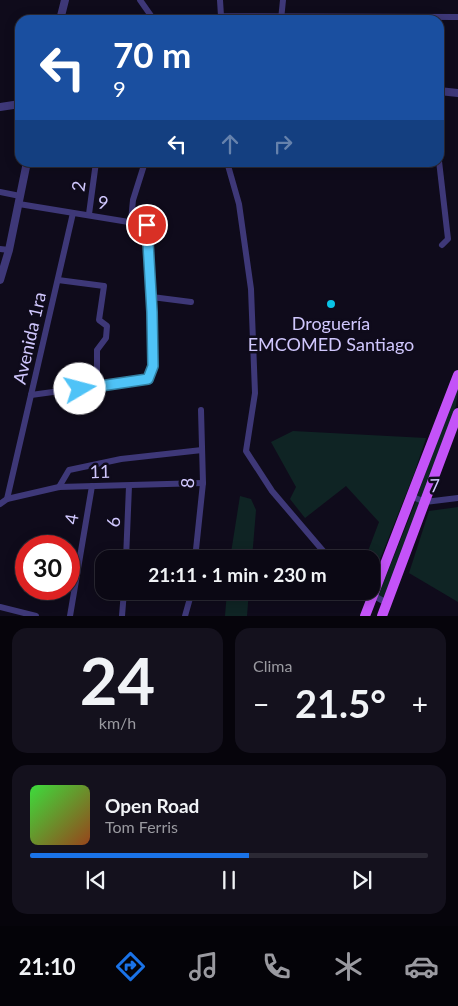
<!DOCTYPE html>
<html lang="es">
<head>
<meta charset="utf-8">
<style>
	:root { --surface:#0b0814; --page:#14111d; --text:#f1f3f6; --muted:#9a9aa0; --line:#2b2934; --accent:#1a73e8 }
	body { margin:0; font-family:Lato,sans-serif; background:var(--page); color:var(--text); height:100vh; display:flex; flex-direction:column; font-size:19px; white-space:nowrap }
	* { box-sizing:border-box; margin:0 }
	p { font-size:16px; color:var(--muted) }
	.icon { flex:none; width:28px; height:28px; fill:none; stroke:currentColor; stroke-width:2; stroke-linecap:round; stroke-linejoin:round }
	.map { position:relative; height:616px; overflow:hidden }
	.details { display:flex; flex-direction:column; gap:12px; padding:12px; background:#06040b; flex:1 }
	.details>* { flex:none }
	.banner { position:absolute; left:15px; top:15px; width:429px; height:152px; border-radius:15px; box-shadow:0 2px 12px #0003,0 0 0 1px var(--line); background:#1a4fa0; color:#fff; overflow:hidden }
	.speed { position:absolute; left:15px; top:535px; display:flex; gap:10px; font-size:25px; font-weight:700; text-align:center }
	.speed>* { display:grid; place-content:center; width:65px; height:65px; border-radius:50%; background:var(--surface); box-shadow:0 2px 12px #0003,0 0 0 1px var(--line); line-height:1 }
	.speed .limit { border:8px solid #d22; background:#fff; color:#111 }
	.pin { position:absolute; display:grid; place-items:center; width:42px; height:42px; color:#fff; margin:-21px; border:2px solid #fff; border-radius:50%; box-shadow:0 1px 5px #0007 }
	.me { position:absolute; width:55px; margin:-28px; rotate:82deg; stroke-linejoin:round; filter:drop-shadow(0 0 4px #0008) }
	.turn { display:flex; align-items:center; gap:18px; height:105px; padding:0 15px; font-size:22px }
	.turn .icon { width:65px; height:65px; stroke-width:2.5 }
	.turn b { display:block; font-size:35px; line-height:42px }
	.lanes { display:flex; align-items:center; height:48px; padding:0 15px; background:#0003; justify-content:center; gap:25px; direction:ltr }
	.lanes .off { opacity:.35 }
	.big { font-size:38px; font-weight:700; line-height:1.1 }
	.details .widget { flex:1; display:flex; flex-direction:column; justify-content:center; gap:8px; min-width:0; padding:0 18px; border-radius:15px; background:var(--page) }
	.details .dial { align-items:center; gap:0 }
	.dial b { font-size:65px; line-height:1 }
	.song { display:flex; align-items:center; gap:15px }
	.cover { width:60px; height:60px; border-radius:8px; background:linear-gradient(135deg,hsl(120 70% 55%),hsl(20 70% 35%)) }
	.played { height:5px; border-radius:2px; background:linear-gradient(90deg,var(--accent) 55%,var(--line) 55%) }
	.keys { display:flex; justify-content:space-around; direction:ltr }
	.heat { display:flex; justify-content:space-between; align-items:center; font-size:28px; direction:ltr }
	.details .tiles { flex:1; display:grid; gap:12px; grid-template-columns:1fr 1fr }
	.widget:last-child { grid-column:span 2 }
	.trip { position:absolute; left:95px; top:550px; width:285px; height:50px; border-radius:15px; background:var(--surface); box-shadow:0 2px 12px #0003,0 0 0 1px var(--line); font-weight:700; line-height:50px; text-align:center }
	.tabs { display:flex; height:80px; justify-content:space-around; align-items:center; background:#040308; color:var(--muted) }
	.tabs .icon { width:35px; height:35px }
	.tabs .on { color:var(--accent) }
	.tabs b { font-size:22px; color:var(--text) }
	.map>svg:first-child { display:block }
	.green { fill:#0f2424 }
	.lines { fill:none; stroke-linecap:round; stroke-linejoin:round }
	.minor { stroke:#3e3878; stroke-width:6 }
	.tertiary { stroke:#3e3878; stroke-width:8 }
	.primary { stroke:#c453f8; stroke-width:10 }
	.route-casing { stroke:#337fa1; stroke-width:12 }
	.route { stroke:#4fc3f7; stroke-width:9 }
	.poi-dot { fill:#09c4e7; stroke:#0f0b1b; stroke-width:2 }
	.labels { text-anchor:middle; dominant-baseline:central; stroke-width:5; stroke-linejoin:round; paint-order:stroke }
	.street-label { font-size:18px; fill:#d0c7fd; stroke:#0f0b1b }
	.poi-label { font-size:18px; fill:#d0c7fd; stroke:#0f0b1b }
</style>
</head>
<body>
<div class="map">
<svg width="458" height="616" viewBox="0 0 458 616">
	<rect width="100%" height="100%" fill="#0f0b1b"/>
	<g class="green">
		<path d="M 458,385 C 458,421 436,464 423,498 L 417,496 Z"/>
		<path d="M 293,431 L 426,438 L 414,474 L 375,572 L 371,570 L 371,559 L 365,559 L 379,522 L 346,486 L 305,518 L 290,499 L 296,487 L 271,442 Z"/>
		<path d="M 240,496 L 251,499 L 256,510 L 252,559 L 230,559 Z"/>
		<path d="M 416,501 L 421,503 L 385,599 L 378,596 Z"/>
		<path d="M 458,507 L 458,602 L 409,573 L 429,511 Z"/>
		<path d="M 227,591 L 249,591 L 247,616 L 225,616 Z"/>
	</g>
	<g class="lines">
		<g class="minor">
			<path d="M 140,0 L 154,20"/>
			<path d="M 220,0 L 221,16 L 458,17"/>
			<path d="M 281,20 L 283,0"/>
			<path d="M 439,161 L 448,239 L 442,245"/>
			<path d="M 227,162 L 239,204 L 251,289 L 255,393 L 246,451 L 272,491 L 330,559"/>
			<path d="M 0,192 L 20,196"/>
			<path d="M 19,204 L 147,225 L 152,297 L 153,366 L 148,379 L 31,395"/>
			<path d="M 89,214 L 96,162"/>
			<path d="M 131,221 L 133,200 L 145,162"/>
			<path d="M 0,249 L 9,250"/>
			<path d="M 58,280 L 104,286 L 99,320 L 107,326 L 106,338 L 97,350 L 97,387"/>
			<path d="M 152,297 L 191,302"/>
			<path d="M 59,487 L 69,470 L 121,459 L 202,450"/>
			<path d="M 413,497 L 425,502 L 458,498"/>
			<path d="M 7,499 L 73,213"/>
			<path d="M 0,504 L 7,499 L 59,487 L 203,483"/>
			<path d="M 126,559 L 129,486"/>
			<path d="M 195,559 L 203,483 L 201,410"/>
			<path d="M 365,591 L 387,603"/>
			<path d="M 0,607 L 36,616"/>
			<path d="M 70,616 L 92,486"/>
			<path d="M 122,616 L 124,591"/>
			<path d="M 185,616 L 192,591"/>
		</g>
		<g class="tertiary">
			<path d="M 60,20 L 65,0"/>
			<path d="M 439,91 L 458,93"/>
			<path d="M 0,107 L 20,104"/>
			<path d="M 0,280 L 9,250 L 27,162"/>
		</g>
		<g class="primary">
			<path d="M 365,616 L 458,375"/>
			<path d="M 382,616 L 458,413"/>
		</g>
	</g>
	<g class="lines">
		<defs>
			<path id="route" d="M 80,389 L 148,379 L 153,366 L 152,312 L 147,225"/>
		</defs>
		<use href="#route" class="route-casing"/>
		<use href="#route" class="route"/>
	</g>
	<circle class="poi-dot" cx="331" cy="304" r="5"/>
	<g class="labels">
		<g class="street-label">
			<text transform="translate(78 186) rotate(-82)">2</text>
			<text transform="translate(103 202) rotate(10)">9</text>
			<text transform="translate(29 338) rotate(-77)">Avenida 1ra</text>
			<text transform="translate(100 471) rotate(-1)">11</text>
			<text transform="translate(187 483) rotate(-87)">8</text>
			<text transform="translate(435 485) rotate(-2)">7</text>
			<text transform="translate(71 519) rotate(-80)">4</text>
			<text transform="translate(113 522) rotate(-88)">6</text>
		</g>
		<g class="poi-label">
			<text x="331" y="323">Droguería<tspan x="331" dy="21">EMCOMED Santiago</tspan></text>
		</g>
	</g>
</svg>
<div class="speed"><div class="limit">30</div></div>
<div class="pin" style="left:147px;top:225px;background:#d93025"><svg class="icon" aria-label="arrive" viewBox="0 0 24 24"><path d="M6 21V4h12l-3 4 3 4H6"/></svg></div>
<svg class="me" style="left:80px;top:389px" viewBox="-20 -20 40 40"><circle r="19" fill="#fff"/><path d="M0-13L10 11 0 6-10 11z" fill="#4fc3f7"/></svg>
<div class="trip">21:11 · 1 min · 230 m</div>
<div class="banner">
<div class="turn"><svg class="icon" aria-label="left" viewBox="0 0 24 24"><path d="M17 20v-9H6M10 6l-5 5 5 5"/></svg><div><b>70 m</b>9</div></div>
<div class="lanes"><svg class="icon" aria-label="left" viewBox="0 0 24 24"><path d="M17 20v-9H6M10 6l-5 5 5 5"/></svg><svg class="icon off" aria-label="ahead" viewBox="0 0 24 24"><path d="M12 20V5M6 11l6-6 6 6"/></svg><svg class="icon off" aria-label="right" viewBox="0 0 24 24"><path d="M7 20v-9h11M14 6l5 5-5 5"/></svg></div>
</div>
</div>
<section class="details">
<div class="tiles">
<div class="widget dial"><b>24</b><p>km/h</p></div>
<div class="widget"><p>Clima</p>
<div class="heat"><a>−</a><b class="big">21.5°</b><a>+</a></div>
</div>
<div class="widget">
<div class="song"><i class="cover"></i><div><b>Open Road</b><p>Tom Ferris</p></div></div>
<div class="played"></div>
<div class="keys"><svg class="icon" aria-label="previous" viewBox="0 0 24 24"><path d="M18 5L8 12l10 7zM5 5v14"/></svg><svg class="icon" aria-label="pause" viewBox="0 0 24 24"><path d="M8 5v14M16 5v14"/></svg><svg class="icon" aria-label="next" viewBox="0 0 24 24"><path d="M6 5l10 7-10 7zM19 5v14"/></svg></div>
</div>
</div>
</section>
<nav class="tabs">
<b>21:10</b>
<svg class="icon on" aria-label="directions" viewBox="0 0 24 24"><path d="M12 3l9 9-9 9-9-9zM9 14v-3h6M13 9l2 2-2 2"/></svg>
<svg class="icon" aria-label="music" viewBox="0 0 24 24"><path d="M9 18V5l10-2v13"/><circle cx="6" cy="18" r="3"/><circle cx="16" cy="16" r="3"/></svg>
<svg class="icon" aria-label="phone" viewBox="0 0 24 24"><path d="M5 4h4l2 5-3 2q2 4 5 5l2-3 5 2v4C11 20 4 13 5 4z"/></svg>
<svg class="icon" aria-label="climate" viewBox="0 0 24 24"><path d="M12 3v18M4 7l16 10M4 17L20 7"/></svg>
<svg class="icon" aria-label="car" viewBox="0 0 24 24"><path d="M5 17H2v-5l4-1 3-4h7l3 4 3 1v5h-3M9 17h6M6 11h13"/><circle cx="7" cy="17" r="2"/><circle cx="17" cy="17" r="2"/></svg>
</nav>
</body>
</html>
